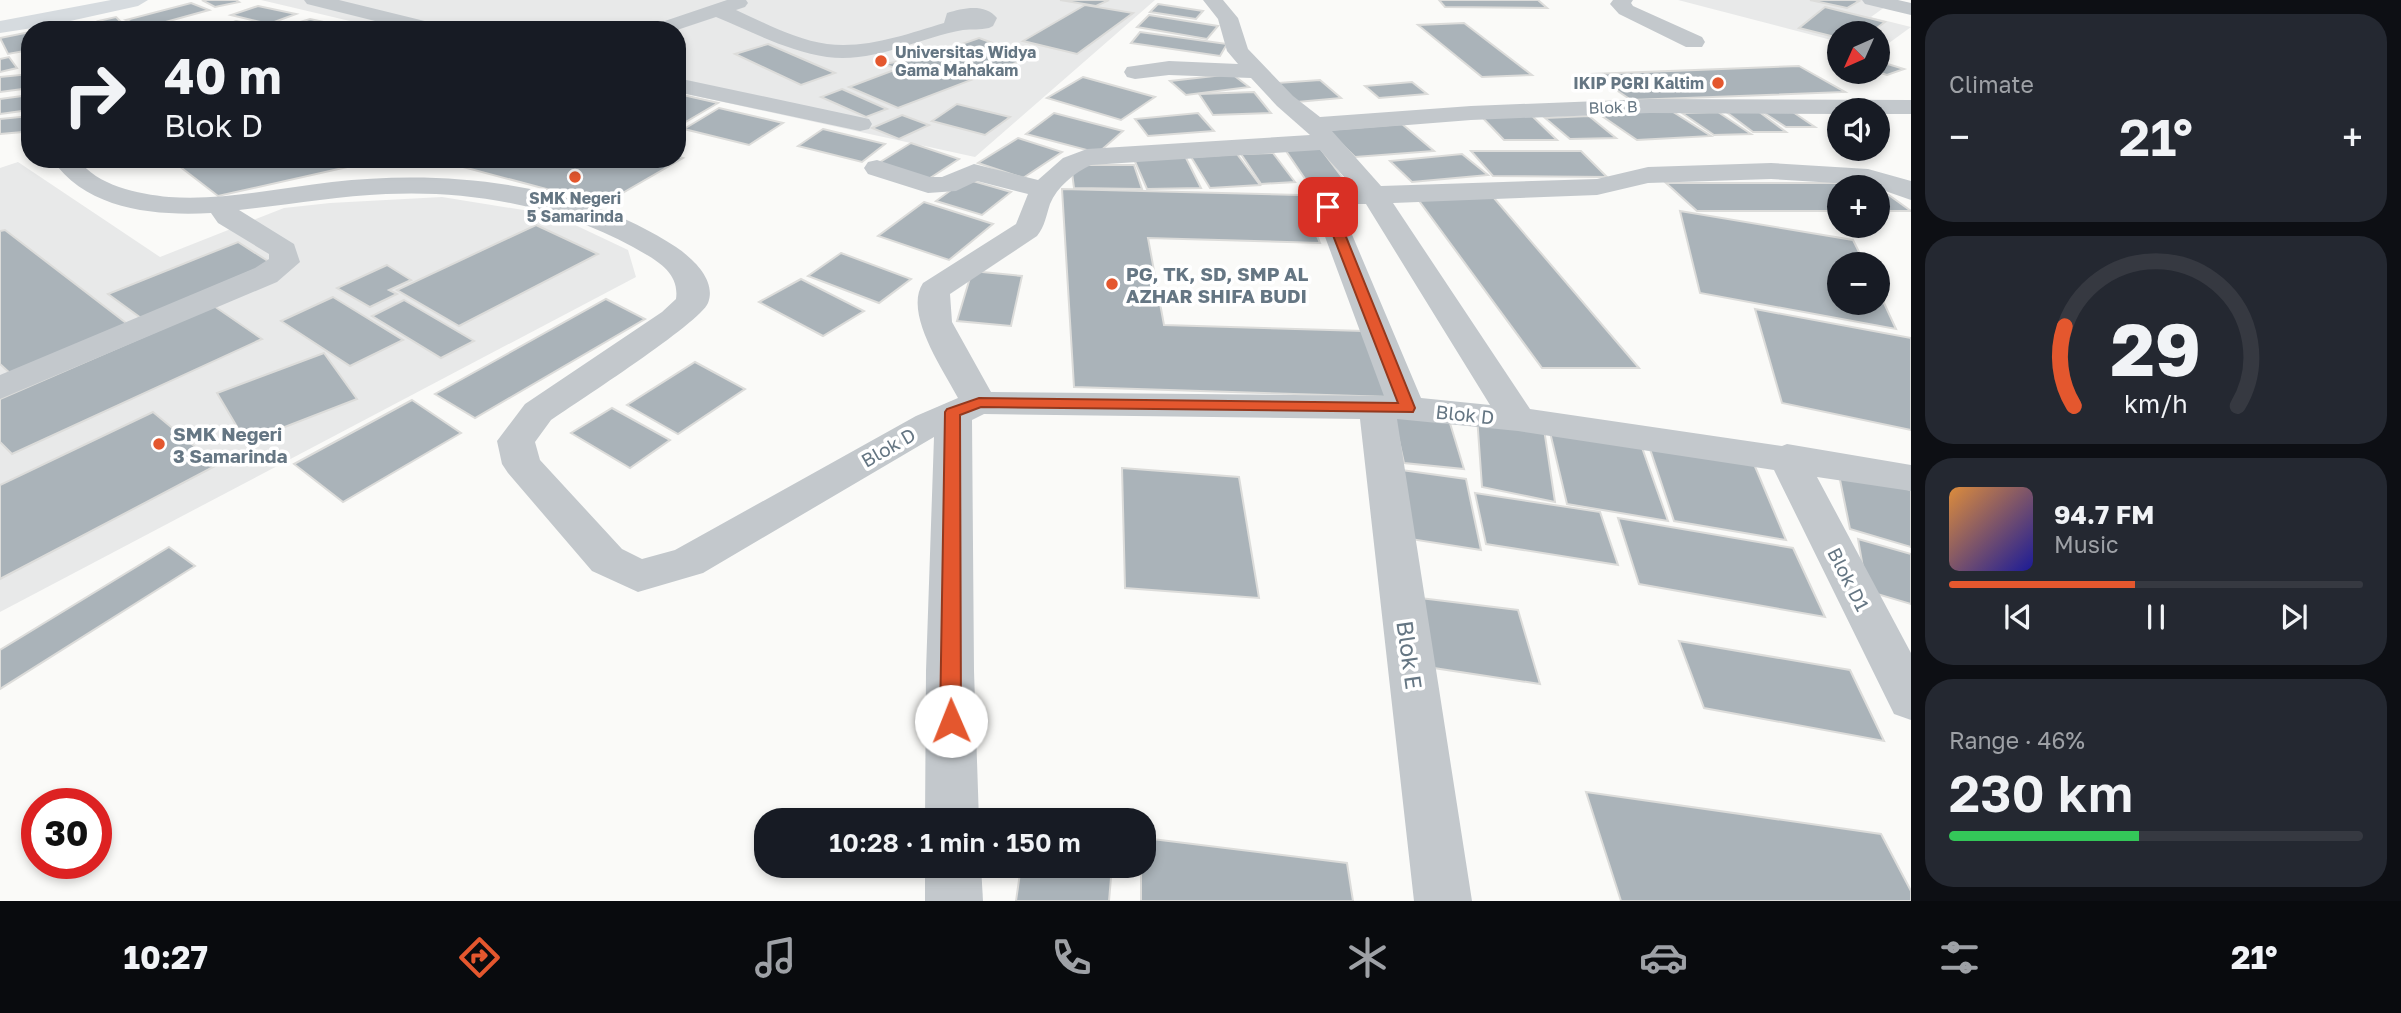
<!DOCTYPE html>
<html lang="en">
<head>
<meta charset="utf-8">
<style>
	:root { --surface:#171b24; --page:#242831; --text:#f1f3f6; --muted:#9ea1a6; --line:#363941; --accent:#e4572e }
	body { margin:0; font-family:"Golos Text",sans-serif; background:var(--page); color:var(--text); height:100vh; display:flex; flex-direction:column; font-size:26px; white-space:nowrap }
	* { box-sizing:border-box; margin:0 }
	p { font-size:23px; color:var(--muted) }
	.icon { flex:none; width:38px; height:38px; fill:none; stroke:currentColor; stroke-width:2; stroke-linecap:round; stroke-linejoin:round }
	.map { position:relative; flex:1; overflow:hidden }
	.panel { display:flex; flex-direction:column; gap:14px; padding:14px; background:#0d0f14; width:490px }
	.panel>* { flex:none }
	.banner { position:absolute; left:21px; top:21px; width:665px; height:147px; border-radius:28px; box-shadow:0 4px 10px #0003; background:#171b24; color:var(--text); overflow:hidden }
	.needle { width:46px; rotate:225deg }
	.fabs { position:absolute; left:1827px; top:21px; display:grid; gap:14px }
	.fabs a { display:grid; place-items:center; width:63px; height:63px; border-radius:50%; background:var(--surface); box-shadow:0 4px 10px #0003; font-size:35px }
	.speed { position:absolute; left:21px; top:788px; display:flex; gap:14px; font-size:35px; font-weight:700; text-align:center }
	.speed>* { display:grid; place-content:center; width:91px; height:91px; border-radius:50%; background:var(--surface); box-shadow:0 4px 10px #0003; line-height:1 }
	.speed .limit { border:10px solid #d22; background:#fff; color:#111 }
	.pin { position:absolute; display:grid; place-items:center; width:60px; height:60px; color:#fff; margin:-30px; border-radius:14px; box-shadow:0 4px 10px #0006 }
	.me { position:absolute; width:77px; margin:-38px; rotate:359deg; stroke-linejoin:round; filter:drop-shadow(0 0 5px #0008) }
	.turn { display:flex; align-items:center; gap:24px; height:147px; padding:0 28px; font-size:32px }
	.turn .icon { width:91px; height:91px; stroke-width:2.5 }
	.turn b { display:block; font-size:49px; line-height:60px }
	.big { font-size:52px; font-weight:600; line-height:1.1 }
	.panel .tile { flex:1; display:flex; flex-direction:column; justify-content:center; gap:10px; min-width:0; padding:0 24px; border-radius:28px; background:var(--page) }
	.panel .dial { align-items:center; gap:0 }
	.dial svg { height:182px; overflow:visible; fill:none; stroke:var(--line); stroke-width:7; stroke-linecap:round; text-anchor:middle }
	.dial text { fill:var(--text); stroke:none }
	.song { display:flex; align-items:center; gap:21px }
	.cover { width:84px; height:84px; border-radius:10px; background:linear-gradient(135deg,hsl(30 70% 55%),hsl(240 70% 35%)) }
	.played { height:7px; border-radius:4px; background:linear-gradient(90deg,var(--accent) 45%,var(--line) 45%) }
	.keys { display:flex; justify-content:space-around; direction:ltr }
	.heat { display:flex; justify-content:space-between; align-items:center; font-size:38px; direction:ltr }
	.charge { height:10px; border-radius:5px; background:linear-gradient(90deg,#34c759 46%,var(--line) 0) }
	.trip { position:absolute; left:754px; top:808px; width:402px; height:70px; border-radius:28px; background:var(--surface); box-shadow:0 4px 10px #0003; font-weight:600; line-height:70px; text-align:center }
	.menu { display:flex; height:112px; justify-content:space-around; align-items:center; background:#090b0e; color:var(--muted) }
	.menu .icon { width:49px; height:49px }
	.menu .active { color:var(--accent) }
	.menu b { font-size:32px; color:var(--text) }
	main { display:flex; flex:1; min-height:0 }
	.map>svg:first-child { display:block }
	.built { fill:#e8e9e9 }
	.building { fill:#aab3b9; stroke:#dcdcda; stroke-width:2 }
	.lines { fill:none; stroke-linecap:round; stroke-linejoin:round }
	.minor { fill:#c3c8cc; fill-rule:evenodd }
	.major { fill:#d6dbdf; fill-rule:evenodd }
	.route { fill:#e4572e; stroke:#94391e; stroke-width:2 }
	.poi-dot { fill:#e4572e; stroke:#fff; stroke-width:2.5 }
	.labels { text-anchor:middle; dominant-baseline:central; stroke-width:7; stroke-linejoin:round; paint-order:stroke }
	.far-poi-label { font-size:16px; font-weight:bold; fill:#657683; stroke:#fff; text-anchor:start }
	.far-street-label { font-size:16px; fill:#657683; stroke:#fff }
	.poi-label { font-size:19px; font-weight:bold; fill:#657683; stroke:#fff; text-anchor:start }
	.street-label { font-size:19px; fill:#657683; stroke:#fff }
	.near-street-label { font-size:23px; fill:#657683; stroke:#fff }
</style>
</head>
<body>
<main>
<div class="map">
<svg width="1911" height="901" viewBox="0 0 1911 901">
	<rect width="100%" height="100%" fill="#fafaf8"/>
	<g class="built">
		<path d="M 261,0 L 1155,0 L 975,157 L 677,92 L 677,30 L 388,30 Z"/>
		<path d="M 1678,0 L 1872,0 L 1889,4 L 1871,17 L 1911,27 L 1878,51 L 1878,33 L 1839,33 L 1839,42 Z"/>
		<path d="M 18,162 L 160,257 L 284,208 L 330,203 L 442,197 L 554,215 L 628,250 L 636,277 L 0,612 L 0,168 Z"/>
	</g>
	<g class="building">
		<path d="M 202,0 L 236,0 L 239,2 L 215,7 Z"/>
		<path d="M 1060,0 L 1109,0 L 1096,6 Z"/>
		<path d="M 1439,0 L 1538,0 L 1547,8 L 1445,7 Z"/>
		<path d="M 1810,0 L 1855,0 L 1859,1 L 1847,8 Z"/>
		<path d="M 191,3 L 209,10 L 144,28 L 126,20 Z"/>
		<path d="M 1158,4 L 1203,11 L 1196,19 L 1150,12 Z"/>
		<path d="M 1085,5 L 1133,13 L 1077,54 L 1023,41 Z"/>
		<path d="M 258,6 L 296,14 L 269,24 L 231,15 Z"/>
		<path d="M 1825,7 L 1885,22 L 1870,33 L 1839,33 L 1839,38 L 1799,28 Z"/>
		<path d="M 1149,15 L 1218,26 L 1207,39 L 1137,27 Z"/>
		<path d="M 116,17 L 124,25 L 105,29 L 98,21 Z"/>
		<path d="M 310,19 L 360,30 L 273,30 Z"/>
		<path d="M 236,21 L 259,26 L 248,30 L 212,30 Z"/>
		<path d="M 1464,23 L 1532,75 L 1482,77 L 1418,25 Z"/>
		<path d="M 30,32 L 30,50 L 8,54 L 0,38 Z"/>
		<path d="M 1140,32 L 1227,44 L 1220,56 L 1131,43 Z"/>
		<path d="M 979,38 L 1031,57 L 898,108 L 849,87 L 897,69 L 884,64 L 908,60 L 932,47 L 942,51 Z"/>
		<path d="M 768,44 L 835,73 L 801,85 L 735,54 Z"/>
		<path d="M 9,57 L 17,68 L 0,72 L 0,59 Z"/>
		<path d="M 1878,61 L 1904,69 L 1887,75 L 1877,72 Z"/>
		<path d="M 1799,66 L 1845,92 L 1631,100 L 1593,74 Z"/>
		<path d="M 30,74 L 30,88 L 0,92 L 0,77 Z"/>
		<path d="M 1232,74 L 1249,87 L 1186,95 L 1170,81 Z"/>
		<path d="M 1083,77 L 1155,97 L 1121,120 L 1047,98 Z"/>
		<path d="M 1320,80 L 1341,98 L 1297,102 L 1277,83 Z"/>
		<path d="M 1412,82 L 1427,94 L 1379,98 L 1365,86 Z"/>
		<path d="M 842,89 L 887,109 L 866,117 L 821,97 Z"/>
		<path d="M 1254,92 L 1271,113 L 1213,115 L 1199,94 Z"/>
		<path d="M 30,95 L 30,101 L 22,111 L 0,114 L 0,99 Z"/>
		<path d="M 683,95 L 718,103 L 677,127 L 677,98 Z"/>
		<path d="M 957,104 L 1010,117 L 985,135 L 932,121 Z"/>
		<path d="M 719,108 L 783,123 L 749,145 L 684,129 Z"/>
		<path d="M 1787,108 L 1815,127 L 1786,127 L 1758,109 Z"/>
		<path d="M 1670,110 L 1711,136 L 1637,140 L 1599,114 Z"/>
		<path d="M 1725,111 L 1758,111 L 1786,132 L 1753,132 Z"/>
		<path d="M 1528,112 L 1557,140 L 1504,140 L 1478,113 Z"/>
		<path d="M 1718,112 L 1751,134 L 1714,135 L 1682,113 Z"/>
		<path d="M 1054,113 L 1123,131 L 1098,153 L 1026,134 Z"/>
		<path d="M 1198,113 L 1214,131 L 1148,136 L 1135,119 Z"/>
		<path d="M 902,115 L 929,125 L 899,139 L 872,128 Z"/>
		<path d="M 30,116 L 30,125 L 23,132 L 0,134 L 0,119 Z"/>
		<path d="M 1589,116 L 1616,138 L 1570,139 L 1545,118 Z"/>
		<path d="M 1402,124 L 1434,151 L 1355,157 L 1327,130 Z"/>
		<path d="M 823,129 L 885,144 L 862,162 L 798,146 Z"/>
		<path d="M 1018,138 L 1062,152 L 1023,178 L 978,163 Z"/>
		<path d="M 911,143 L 959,159 L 927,180 L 877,164 Z"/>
		<path d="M 1284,148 L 1320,148 L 1348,185 L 1310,186 Z"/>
		<path d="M 1471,151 L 1581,151 L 1607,177 L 1493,176 Z"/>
		<path d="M 1273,153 L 1295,182 L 1261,184 L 1241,154 Z"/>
		<path d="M 1237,154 L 1260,185 L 1210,188 L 1191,157 Z"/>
		<path d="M 1462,154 L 1488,175 L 1412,182 L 1390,161 Z"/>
		<path d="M 677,156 L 683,158 L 619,195 L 565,194 L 433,159 L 677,159 Z"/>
		<path d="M 1185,156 L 1201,188 L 1147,189 L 1133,157 Z"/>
		<path d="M 170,159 L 383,159 L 218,196 Z"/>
		<path d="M 1071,165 L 1134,165 L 1142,189 L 1074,188 Z"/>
		<path d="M 966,179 L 1011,192 L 982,215 L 936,201 Z"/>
		<path d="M 1666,183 L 1872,183 L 1911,211 L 1878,211 L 1878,187 L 1839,187 L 1839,211 L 1697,211 Z"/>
		<path d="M 1062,189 L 1300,195 L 1320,243 L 1148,238 L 1164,325 L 1364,331 L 1391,397 L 1074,387 Z"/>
		<path d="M 1417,198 L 1494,198 L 1639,368 L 1542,368 Z"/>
		<path d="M 924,202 L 993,224 L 949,260 L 878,236 Z"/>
		<path d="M 1680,211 L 1853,240 L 1865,264 L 1839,264 L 1839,303 L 1878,303 L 1878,290 L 1896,329 L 1700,293 Z"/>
		<path d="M 536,225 L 598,254 L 459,326 L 397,290 Z"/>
		<path d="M 5,230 L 130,326 L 13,376 L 0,364 L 0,231 Z"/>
		<path d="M 238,242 L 271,263 L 141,318 L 108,294 Z"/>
		<path d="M 841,253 L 911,279 L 879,303 L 808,276 Z"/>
		<path d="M 387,265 L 411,280 L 389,290 L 397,294 L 370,307 L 337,288 Z"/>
		<path d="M 972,271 L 1022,276 L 1011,326 L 957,321 Z"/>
		<path d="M 801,279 L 864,311 L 823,336 L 759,302 Z"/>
		<path d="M 333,297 L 403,340 L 350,366 L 281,321 Z"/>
		<path d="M 606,299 L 645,319 L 475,418 L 435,394 Z"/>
		<path d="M 404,300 L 474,341 L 441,358 L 372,316 Z"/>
		<path d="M 214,306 L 262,339 L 12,454 L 0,442 L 0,399 Z"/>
		<path d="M 1755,309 L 1911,338 L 1911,430 L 1782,403 Z"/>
		<path d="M 324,353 L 357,399 L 246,442 L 217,393 Z"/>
		<path d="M 695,362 L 745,389 L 678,434 L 627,405 Z"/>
		<path d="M 412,400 L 461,433 L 343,502 L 294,464 Z"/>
		<path d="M 612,408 L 670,440 L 630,468 L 571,433 Z"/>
		<path d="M 153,412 L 217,465 L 0,579 L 0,485 Z"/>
		<path d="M 1393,414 L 1449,420 L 1464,469 L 1404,463 Z"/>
		<path d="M 1477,416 L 1544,429 L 1555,502 L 1482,487 Z"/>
		<path d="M 1549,428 L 1640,442 L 1668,521 L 1567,504 Z"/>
		<path d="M 1647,440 L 1751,457 L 1786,540 L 1674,521 Z"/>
		<path d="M 1122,468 L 1239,477 L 1259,598 L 1125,588 Z"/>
		<path d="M 1394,469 L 1466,479 L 1481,550 L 1404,538 Z"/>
		<path d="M 1838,470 L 1911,490 L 1911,547 L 1850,529 Z"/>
		<path d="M 1475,493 L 1600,512 L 1618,565 L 1486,544 Z"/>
		<path d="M 1618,518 L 1793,548 L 1825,617 L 1639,584 Z"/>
		<path d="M 1858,539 L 1911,554 L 1911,604 L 1867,591 Z"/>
		<path d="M 169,547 L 195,566 L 0,689 L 0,650 Z"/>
		<path d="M 1420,598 L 1518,610 L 1540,684 L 1434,668 Z"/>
		<path d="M 1679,641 L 1850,670 L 1884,741 L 1704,708 Z"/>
		<path d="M 1586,792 L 1881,834 L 1911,891 L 1911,901 L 1621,901 Z"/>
		<path d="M 1144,838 L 1347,863 L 1353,901 L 1141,901 L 1141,866 L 1144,866 Z"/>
		<path d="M 1021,866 L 1112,866 L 1109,901 L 1016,901 Z"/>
	</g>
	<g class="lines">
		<g class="minor">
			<path d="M 304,0 L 339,0 L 445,26 L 448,30 L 411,30 L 307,4 Z"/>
			<path d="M 727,0 L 746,0 L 748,3 L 745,7 L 736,10 C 765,23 796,40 827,44 C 867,49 907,34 944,23 L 947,13 C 963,8 985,3 997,18 L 993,26 L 989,28 C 980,30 972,29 963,30 C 917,38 877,63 827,57 C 788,51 752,32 716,17 L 677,30 L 647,30 L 650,26 Z"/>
			<path d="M 1203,0 L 1223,0 L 1238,18 L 1248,49 L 1293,96 L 1320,117 L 1471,106 L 1650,99 L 1911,100 L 1911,114 L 1878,114 L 1878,110 L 1839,110 L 1839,114 L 1650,113 L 1471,120 L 1332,131 L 1381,186 L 1597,179 L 1648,167 L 1771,163 L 1868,169 L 1911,181 L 1911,200 L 1868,185 L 1771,179 L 1648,183 L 1597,195 L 1393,203 L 1530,409 L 1782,446 L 1787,444 L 1911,465 L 1911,491 L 1817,477 L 1911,653 L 1911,720 L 1894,714 L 1774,470 L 1518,431 L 1397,419 L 1472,901 L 1414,901 L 1360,419 L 984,414 L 972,420 L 974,671 L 979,821 L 925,821 L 926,671 L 934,437 L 703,573 L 638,592 L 592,571 L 508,473 L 502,464 L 497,441 L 525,404 L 662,312 L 676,299 C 680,271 654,259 633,247 C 558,206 471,190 386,194 C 337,196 288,205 239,210 L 294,244 L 300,262 L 277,282 L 0,399 L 0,375 L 255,268 L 269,259 L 269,254 L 218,223 L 211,213 C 155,216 86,210 52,159 L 78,159 C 97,186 138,194 169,197 C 223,201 279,188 332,182 C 447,169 577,182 676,247 C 692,258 717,280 708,303 C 700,323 577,402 551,420 L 535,442 L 540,460 L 622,549 L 642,559 L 675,550 L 916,416 L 958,398 C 944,371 903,313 923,283 L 1016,224 L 1028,194 L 977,181 L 956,191 L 928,193 L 868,174 L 864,168 L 868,162 L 877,160 L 930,177 L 942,177 L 974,164 L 1038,180 L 1063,158 L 1087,149 L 1310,135 L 1277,106 L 1251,78 L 1169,75 L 1135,79 L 1127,77 L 1124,72 L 1127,67 L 1169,61 L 1238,64 L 1227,51 L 1218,19 ZM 1320,150 L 1353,187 C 1339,189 1322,195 1314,207 L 1384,396 L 991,392 L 952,322 L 950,294 L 1037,236 C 1045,226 1046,216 1050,204 C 1057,187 1074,173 1091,165 ZM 1354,204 L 1366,204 L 1490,405 L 1421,398 L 1345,218 L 1343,210 Z"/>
			<path d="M 1613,0 L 1633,0 L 1631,3 L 1633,6 L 1702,37 L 1705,42 L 1702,47 L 1686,47 L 1619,14 L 1610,4 Z"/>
			<path d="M 1862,0 L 1898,0 L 1911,3 L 1911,15 L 1865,4 Z"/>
			<path d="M 677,78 L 860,117 L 869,119 L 872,124 L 869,129 L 860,131 L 677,92 Z"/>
			<path d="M 925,866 L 981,866 L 983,901 L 925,901 Z"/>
		</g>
		<path class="major" d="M 111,0 L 148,0 L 138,6 L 52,25 L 0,33 L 0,21 Z"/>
	</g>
	<path class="route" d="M 1328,203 L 1334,207 L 1415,408 L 1413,412 L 981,407 L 960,415 L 961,721 L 958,727 L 951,729 L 943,727 L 940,721 L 945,412 L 947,409 L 979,398 L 1398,403 L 1322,207 Z"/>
	<g class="poi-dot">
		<circle cx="881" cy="61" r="7"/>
		<circle cx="1718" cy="83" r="7"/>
		<circle cx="575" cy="177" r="7"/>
		<circle cx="1112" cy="284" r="7"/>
		<circle cx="159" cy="444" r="7"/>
	</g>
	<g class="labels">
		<g class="far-poi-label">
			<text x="895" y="52">Universitas Widya<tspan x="895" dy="18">Gama Mahakam</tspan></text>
			<text x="1704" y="83" text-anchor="end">IKIP PGRI Kaltim</text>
			<text x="575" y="198" text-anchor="middle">SMK Negeri<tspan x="575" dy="18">5 Samarinda</tspan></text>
		</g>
		<g class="far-street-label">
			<text transform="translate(1613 107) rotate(-2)">Blok B</text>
		</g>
		<g class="poi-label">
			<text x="1126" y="273">PG, TK, SD, SMP AL<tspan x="1126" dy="22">AZHAR SHIFA BUDI</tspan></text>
			<text x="173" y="433">SMK Negeri<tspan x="173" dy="22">3 Samarinda</tspan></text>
		</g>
		<g class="street-label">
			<text transform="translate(1465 414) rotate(6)">Blok D</text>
			<text transform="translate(888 447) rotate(-30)">Blok D</text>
			<text transform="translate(1849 579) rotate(63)">Blok D1</text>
		</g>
		<g class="near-street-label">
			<text transform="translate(1410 655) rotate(82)">Blok E</text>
		</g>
	</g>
</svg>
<div class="fabs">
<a><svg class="needle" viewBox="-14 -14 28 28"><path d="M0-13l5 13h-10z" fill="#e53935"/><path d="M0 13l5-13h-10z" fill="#9ea1a6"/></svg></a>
<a><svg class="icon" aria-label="sound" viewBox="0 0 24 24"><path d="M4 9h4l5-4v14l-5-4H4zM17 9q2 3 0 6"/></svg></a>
<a>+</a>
<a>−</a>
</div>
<div class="speed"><div class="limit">30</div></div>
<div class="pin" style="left:1328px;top:207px;background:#d93025"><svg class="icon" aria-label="arrive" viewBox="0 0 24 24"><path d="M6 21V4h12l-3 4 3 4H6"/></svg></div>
<svg class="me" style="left:951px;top:721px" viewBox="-20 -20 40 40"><circle r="19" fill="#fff"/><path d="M0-13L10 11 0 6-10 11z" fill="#e4572e"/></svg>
<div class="trip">10:28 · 1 min · 150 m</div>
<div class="banner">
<div class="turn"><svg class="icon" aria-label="right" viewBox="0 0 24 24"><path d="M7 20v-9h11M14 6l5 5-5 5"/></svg><div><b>40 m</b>Blok D</div></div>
</div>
</div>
<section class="panel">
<div class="tile"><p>Climate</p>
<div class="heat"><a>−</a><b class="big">21°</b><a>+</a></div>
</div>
<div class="tile dial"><svg viewBox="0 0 100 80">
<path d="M14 69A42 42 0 1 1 86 69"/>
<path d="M14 69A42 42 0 0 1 10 34" stroke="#e4572e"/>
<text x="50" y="56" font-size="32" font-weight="700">29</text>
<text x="50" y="72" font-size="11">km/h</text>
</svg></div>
<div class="tile">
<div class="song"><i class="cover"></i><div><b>94.7 FM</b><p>Music</p></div></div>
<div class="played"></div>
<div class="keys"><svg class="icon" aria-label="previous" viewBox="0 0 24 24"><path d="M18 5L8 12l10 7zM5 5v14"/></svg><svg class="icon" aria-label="pause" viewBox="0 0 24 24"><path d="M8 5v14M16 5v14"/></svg><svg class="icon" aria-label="next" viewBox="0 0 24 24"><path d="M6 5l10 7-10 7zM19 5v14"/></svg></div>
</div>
<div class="tile"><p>Range · 46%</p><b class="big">230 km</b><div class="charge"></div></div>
</section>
</main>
<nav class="menu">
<b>10:27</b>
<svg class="icon active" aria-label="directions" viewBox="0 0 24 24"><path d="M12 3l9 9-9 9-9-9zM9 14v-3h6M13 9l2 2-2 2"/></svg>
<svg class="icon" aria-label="music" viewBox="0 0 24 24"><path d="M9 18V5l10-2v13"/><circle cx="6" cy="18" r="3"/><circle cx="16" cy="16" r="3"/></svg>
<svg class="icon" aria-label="phone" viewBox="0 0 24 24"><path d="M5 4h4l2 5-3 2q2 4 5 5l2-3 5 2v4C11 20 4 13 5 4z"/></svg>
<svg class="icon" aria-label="climate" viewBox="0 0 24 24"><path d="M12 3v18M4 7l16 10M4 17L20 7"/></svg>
<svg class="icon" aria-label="car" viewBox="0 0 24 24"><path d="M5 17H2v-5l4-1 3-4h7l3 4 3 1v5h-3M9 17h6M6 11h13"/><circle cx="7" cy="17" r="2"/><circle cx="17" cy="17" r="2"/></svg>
<svg class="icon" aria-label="filters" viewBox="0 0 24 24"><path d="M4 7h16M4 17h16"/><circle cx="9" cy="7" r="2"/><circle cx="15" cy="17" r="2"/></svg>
<b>21°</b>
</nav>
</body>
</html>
